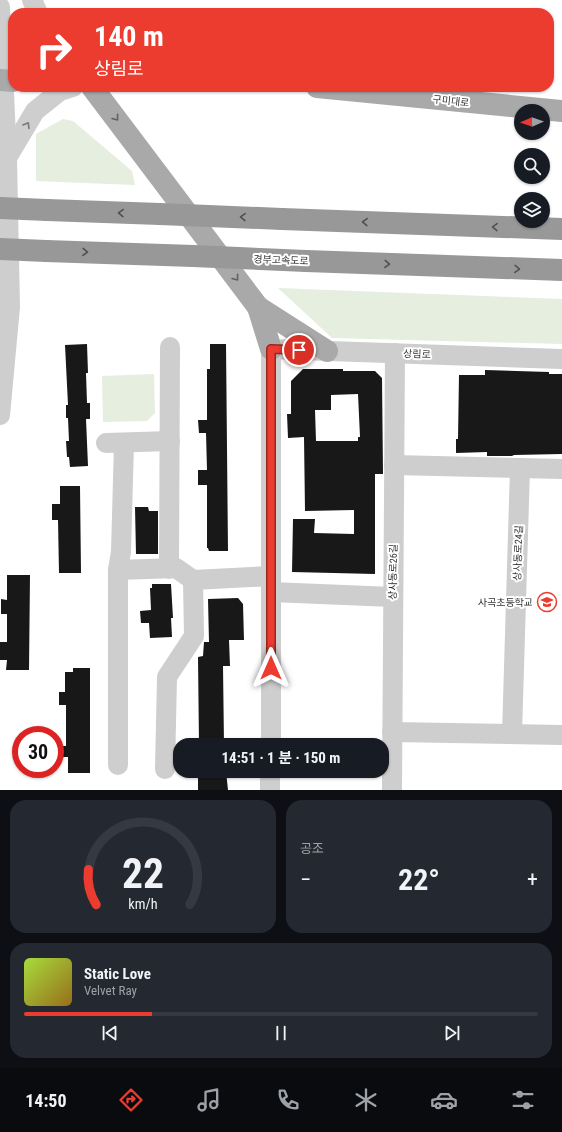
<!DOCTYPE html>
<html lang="ko">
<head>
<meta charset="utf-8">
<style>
	:root { --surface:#171b24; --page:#242831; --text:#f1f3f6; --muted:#9ea1a6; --line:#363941; --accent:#ec3c2f }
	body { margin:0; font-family:"Roboto Condensed","Noto Sans KR",sans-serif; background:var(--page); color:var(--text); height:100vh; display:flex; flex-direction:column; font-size:15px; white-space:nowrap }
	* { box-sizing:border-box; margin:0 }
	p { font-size:13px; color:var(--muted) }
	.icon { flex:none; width:22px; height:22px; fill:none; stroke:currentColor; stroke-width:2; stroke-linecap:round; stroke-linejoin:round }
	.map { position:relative; height:790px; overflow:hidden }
	.drawer { display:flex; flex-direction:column; gap:10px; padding:10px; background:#0d0f14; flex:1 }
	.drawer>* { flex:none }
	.guide { position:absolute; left:8px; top:8px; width:546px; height:84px; border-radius:16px; box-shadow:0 1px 3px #0004; background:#ec3c2f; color:#fff; overflow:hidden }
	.needle { width:26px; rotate:268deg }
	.controls { position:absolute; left:514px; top:104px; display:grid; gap:8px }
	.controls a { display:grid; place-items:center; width:36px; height:36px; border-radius:50%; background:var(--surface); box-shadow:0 1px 3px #0004; font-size:20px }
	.speed { position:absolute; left:12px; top:726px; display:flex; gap:8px; font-size:20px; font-weight:700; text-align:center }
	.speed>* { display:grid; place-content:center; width:52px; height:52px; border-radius:50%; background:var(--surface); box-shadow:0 1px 3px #0004; line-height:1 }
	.speed .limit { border:6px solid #d22; background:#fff; color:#111 }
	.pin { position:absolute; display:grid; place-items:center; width:34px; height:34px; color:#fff; margin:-17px; border:2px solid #fff; border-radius:50%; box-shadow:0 1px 4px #0007 }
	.me { position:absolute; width:44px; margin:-22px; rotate:0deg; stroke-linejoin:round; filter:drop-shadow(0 0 3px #0008) }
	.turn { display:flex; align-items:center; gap:14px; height:84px; padding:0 20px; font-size:18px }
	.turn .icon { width:52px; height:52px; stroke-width:2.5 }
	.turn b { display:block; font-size:28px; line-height:34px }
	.big { font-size:30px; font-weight:700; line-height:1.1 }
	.drawer .tile { flex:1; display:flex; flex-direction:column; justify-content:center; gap:6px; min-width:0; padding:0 14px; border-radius:16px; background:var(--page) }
	.drawer .dial { align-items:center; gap:0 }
	.dial svg { height:104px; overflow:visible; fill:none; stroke:var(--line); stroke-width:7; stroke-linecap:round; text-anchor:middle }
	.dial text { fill:var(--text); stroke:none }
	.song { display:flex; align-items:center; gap:12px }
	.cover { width:48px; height:48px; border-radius:6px; background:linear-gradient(135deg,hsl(80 70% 55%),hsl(40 70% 35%)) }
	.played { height:4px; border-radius:2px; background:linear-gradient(90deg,var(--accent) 25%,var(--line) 25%) }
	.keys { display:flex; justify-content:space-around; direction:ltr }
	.heat { display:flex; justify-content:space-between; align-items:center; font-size:22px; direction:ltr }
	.drawer .tiles { flex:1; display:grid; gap:10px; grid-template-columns:1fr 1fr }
	.tile:last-child { grid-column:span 2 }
	.trip { position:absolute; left:173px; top:738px; width:216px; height:40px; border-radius:16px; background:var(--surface); box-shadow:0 1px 3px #0004; font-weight:700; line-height:40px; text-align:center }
	.dock { display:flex; height:64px; justify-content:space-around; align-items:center; background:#090b0e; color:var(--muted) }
	.dock .icon { width:28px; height:28px }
	.dock .active { color:var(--accent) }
	.dock b { font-size:18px; color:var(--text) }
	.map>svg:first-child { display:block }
	.green { fill:#e5eedf }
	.building { fill:#181818; fill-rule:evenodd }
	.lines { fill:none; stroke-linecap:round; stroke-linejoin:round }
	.minor { stroke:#cecece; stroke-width:20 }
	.major { stroke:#a9a9a9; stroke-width:22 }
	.highway { stroke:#989898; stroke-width:22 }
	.highway-bridge { stroke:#989898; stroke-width:22 }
	.oneway { stroke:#616161 }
	.oneway2 { stroke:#787878 }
	.oneway3 { stroke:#505050 }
	.route-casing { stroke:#99271f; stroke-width:10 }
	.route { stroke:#ec3c2f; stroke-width:7 }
	.labels { text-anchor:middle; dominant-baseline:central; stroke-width:4; stroke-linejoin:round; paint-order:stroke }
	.street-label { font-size:10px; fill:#313131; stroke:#fff }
	.poi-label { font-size:10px; fill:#313131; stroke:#fff; text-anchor:end }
</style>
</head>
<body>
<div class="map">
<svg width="562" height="790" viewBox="0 0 562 790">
	<rect width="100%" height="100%" fill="#fff"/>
	<g class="green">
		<path d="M 63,119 L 73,121 L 132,171 L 135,185 L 36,181 L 36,134 Z"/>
		<path d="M 278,288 L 562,299 L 562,344 L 332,338 Z"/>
		<path d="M 154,374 L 155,413 L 147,421 L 103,422 L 102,376 Z"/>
	</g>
	<g class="building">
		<path d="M 87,344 L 88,373 L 86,373 L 87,403 L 90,403 L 90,419 L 86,419 L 88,466 L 70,467 L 69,457 L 67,457 L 66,441 L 69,441 L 68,418 L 66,418 L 66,405 L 68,405 L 65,345 Z"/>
		<path d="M 210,344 L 226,344 L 228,551 L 209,551 L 208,548 L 207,548 L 207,485 L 198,485 L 198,470 L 207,470 L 206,433 L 199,433 L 198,420 L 207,420 L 207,369 L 210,369 Z"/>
		<path d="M 303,369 L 343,369 L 343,371 L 375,371 L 382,378 L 383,474 L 375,474 L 375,574 L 292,572 L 293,519 L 315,519 L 314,533 L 354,534 L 354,510 L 305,511 L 304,437 L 288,438 L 287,414 L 291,414 L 291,381 ZM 358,394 L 360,437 L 358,437 L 358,441 L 316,441 L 315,410 L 331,410 L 331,395 Z"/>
		<path d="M 485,370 L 549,372 L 549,374 L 562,374 L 562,454 L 514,455 L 512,456 L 487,456 L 487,452 L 456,453 L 456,439 L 458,439 L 459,375 L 485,375 Z"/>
		<path d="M 60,486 L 80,486 L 81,573 L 59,573 L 58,520 L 52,520 L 52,504 L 60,504 Z"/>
		<path d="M 135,507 L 148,507 L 149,511 L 158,511 L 158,554 L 136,554 Z"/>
		<path d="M 7,575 L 30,575 L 29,670 L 6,670 L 7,660 L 0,660 L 0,642 L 7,642 L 7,614 L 1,614 L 1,599 L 7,600 Z"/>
		<path d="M 152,584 L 171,584 L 173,618 L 171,618 L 172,637 L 150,638 L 149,623 L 141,623 L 140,611 L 151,610 L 150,588 L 152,588 Z"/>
		<path d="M 238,598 L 243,604 L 244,640 L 229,640 L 230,666 L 223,666 L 224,745 L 199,745 L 198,657 L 203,656 L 204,642 L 209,642 L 208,599 Z"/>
		<path d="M 73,668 L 90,668 L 90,773 L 68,773 L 68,757 L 59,757 L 59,746 L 66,746 L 66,705 L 59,705 L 59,692 L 65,692 L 65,672 L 73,672 Z"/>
		<path d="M 204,771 L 226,771 L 228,790 L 198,790 L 198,778 L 203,778 Z"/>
	</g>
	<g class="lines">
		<g class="minor">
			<path d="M 32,0 L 38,13"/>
			<path d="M 0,7 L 7,158 L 10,307 L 0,415"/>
			<path d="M 7,158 L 35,111 L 60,91 L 73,87"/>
			<path d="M 106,443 L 170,441"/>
			<path d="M 394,465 L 562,469"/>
			<path d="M 169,569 L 170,347"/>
			<path d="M 118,570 L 176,568 L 193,580 L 271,576"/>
			<path d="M 271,592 L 393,597"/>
			<path d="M 392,732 L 562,735"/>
			<path d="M 512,734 L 520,468"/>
			<path d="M 271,745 L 271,349 L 562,359"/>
			<path d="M 118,765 L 118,570 L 121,552 L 124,443"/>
			<path d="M 165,769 L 167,677 L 194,636 L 193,580"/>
			<path d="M 270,790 L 270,771"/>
			<path d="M 392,790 L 395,353"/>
		</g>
		<g class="major">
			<path d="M 0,80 L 13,81"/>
			<path d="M 92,87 L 258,307 L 271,349"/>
			<path d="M 317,87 L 562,111"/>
			<path d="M 258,307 L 327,351"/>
		</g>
		<g class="highway">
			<path d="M 47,210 L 160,214"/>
			<path d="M 282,219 L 562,229"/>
			<path d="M 46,251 L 193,256"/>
			<path d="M 306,261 L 562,270"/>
		</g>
		<g class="highway-bridge">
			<path d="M 0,208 L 47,210"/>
			<path d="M 160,214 L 282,219"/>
			<path d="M 0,249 L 46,251"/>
			<path d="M 193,256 L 306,261"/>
		</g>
	</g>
	<defs><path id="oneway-chevron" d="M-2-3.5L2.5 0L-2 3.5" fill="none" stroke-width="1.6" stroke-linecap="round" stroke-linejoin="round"/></defs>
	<g class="oneway">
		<use href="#oneway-chevron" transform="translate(116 118) rotate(53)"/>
		<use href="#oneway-chevron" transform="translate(236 278) rotate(53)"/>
	</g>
	<use class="oneway2" href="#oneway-chevron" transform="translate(27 125) rotate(-59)"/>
	<g class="oneway3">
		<use href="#oneway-chevron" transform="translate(121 213) rotate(-178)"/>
		<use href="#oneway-chevron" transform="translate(243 217) rotate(-178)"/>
		<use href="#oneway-chevron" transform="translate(365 222) rotate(-178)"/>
		<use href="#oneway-chevron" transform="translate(495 227) rotate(-178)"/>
		<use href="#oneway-chevron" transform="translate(85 252) rotate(2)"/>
		<use href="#oneway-chevron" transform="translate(387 264) rotate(2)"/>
		<use href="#oneway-chevron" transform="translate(517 269) rotate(2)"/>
	</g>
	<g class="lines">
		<defs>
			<path id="route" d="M 271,668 L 271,349 L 299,350"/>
		</defs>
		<use href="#route" class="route-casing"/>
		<use href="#route" class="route"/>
	</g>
	<defs>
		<symbol id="school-ring" viewBox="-11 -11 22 22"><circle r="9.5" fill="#fff" stroke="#ec3c2f" stroke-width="1.5"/><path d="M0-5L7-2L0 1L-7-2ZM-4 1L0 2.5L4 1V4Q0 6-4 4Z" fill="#ec3c2f"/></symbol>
	</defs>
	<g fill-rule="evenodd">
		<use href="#school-ring" x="536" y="591" width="22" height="22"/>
	</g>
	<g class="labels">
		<g class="street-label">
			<text transform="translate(451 101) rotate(6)">구미대로</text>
			<text transform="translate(281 260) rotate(2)">경부고속도로</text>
			<text transform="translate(417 354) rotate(2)">상림로</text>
			<text transform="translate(518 553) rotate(-88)">상사동로24길</text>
			<text transform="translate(393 572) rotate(-89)">상사동로26길</text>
		</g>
		<g class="poi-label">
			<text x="533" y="602">사곡초등학교</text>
		</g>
	</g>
</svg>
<div class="controls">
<a><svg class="needle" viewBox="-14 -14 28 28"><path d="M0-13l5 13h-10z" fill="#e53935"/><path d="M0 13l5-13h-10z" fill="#9ea1a6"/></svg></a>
<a><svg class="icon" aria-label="search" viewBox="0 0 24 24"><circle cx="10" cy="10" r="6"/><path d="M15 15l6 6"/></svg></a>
<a><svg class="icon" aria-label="layers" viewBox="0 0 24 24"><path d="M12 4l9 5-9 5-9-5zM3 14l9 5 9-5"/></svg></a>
</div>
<div class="speed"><div class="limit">30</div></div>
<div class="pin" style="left:299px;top:350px;background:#d93025"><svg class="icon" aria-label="arrive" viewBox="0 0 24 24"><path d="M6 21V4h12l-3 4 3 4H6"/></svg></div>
<svg class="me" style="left:271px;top:668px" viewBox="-20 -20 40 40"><path d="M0-17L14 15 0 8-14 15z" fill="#ec3c2f" stroke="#fff" stroke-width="4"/></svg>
<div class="trip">14:51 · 1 분 · 150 m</div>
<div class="guide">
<div class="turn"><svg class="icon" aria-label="right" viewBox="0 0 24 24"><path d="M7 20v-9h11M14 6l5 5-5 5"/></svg><div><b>140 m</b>상림로</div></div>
</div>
</div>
<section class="drawer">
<div class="tiles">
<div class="tile dial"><svg viewBox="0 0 100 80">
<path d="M14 69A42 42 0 1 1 86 69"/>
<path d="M14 69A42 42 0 0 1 8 42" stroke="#ec3c2f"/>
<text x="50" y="56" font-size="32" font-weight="700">22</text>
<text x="50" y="72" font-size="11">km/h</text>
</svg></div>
<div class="tile"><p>공조</p>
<div class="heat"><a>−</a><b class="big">22°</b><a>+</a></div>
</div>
<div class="tile">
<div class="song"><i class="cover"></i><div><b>Static Love</b><p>Velvet Ray</p></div></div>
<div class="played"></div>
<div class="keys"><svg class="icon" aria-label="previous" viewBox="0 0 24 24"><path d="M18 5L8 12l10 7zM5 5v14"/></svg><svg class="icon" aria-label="pause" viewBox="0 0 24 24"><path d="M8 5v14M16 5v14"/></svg><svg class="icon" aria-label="next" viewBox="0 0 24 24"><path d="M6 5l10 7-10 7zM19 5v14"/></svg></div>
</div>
</div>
</section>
<nav class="dock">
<b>14:50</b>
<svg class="icon active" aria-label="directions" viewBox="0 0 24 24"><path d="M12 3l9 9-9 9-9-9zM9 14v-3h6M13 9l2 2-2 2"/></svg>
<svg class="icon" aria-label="music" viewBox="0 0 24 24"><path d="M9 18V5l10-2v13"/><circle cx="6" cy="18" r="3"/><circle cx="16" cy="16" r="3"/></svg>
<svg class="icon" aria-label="phone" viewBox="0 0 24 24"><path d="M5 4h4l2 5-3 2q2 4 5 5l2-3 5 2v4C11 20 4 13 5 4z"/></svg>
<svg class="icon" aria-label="climate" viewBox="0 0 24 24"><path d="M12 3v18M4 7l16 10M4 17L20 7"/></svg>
<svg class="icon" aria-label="car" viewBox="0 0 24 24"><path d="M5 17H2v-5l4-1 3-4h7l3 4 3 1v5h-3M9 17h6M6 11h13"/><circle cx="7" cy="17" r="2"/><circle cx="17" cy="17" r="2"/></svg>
<svg class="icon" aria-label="filters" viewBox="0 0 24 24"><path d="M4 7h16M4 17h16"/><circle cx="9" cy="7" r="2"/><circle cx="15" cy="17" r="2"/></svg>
</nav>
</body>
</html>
